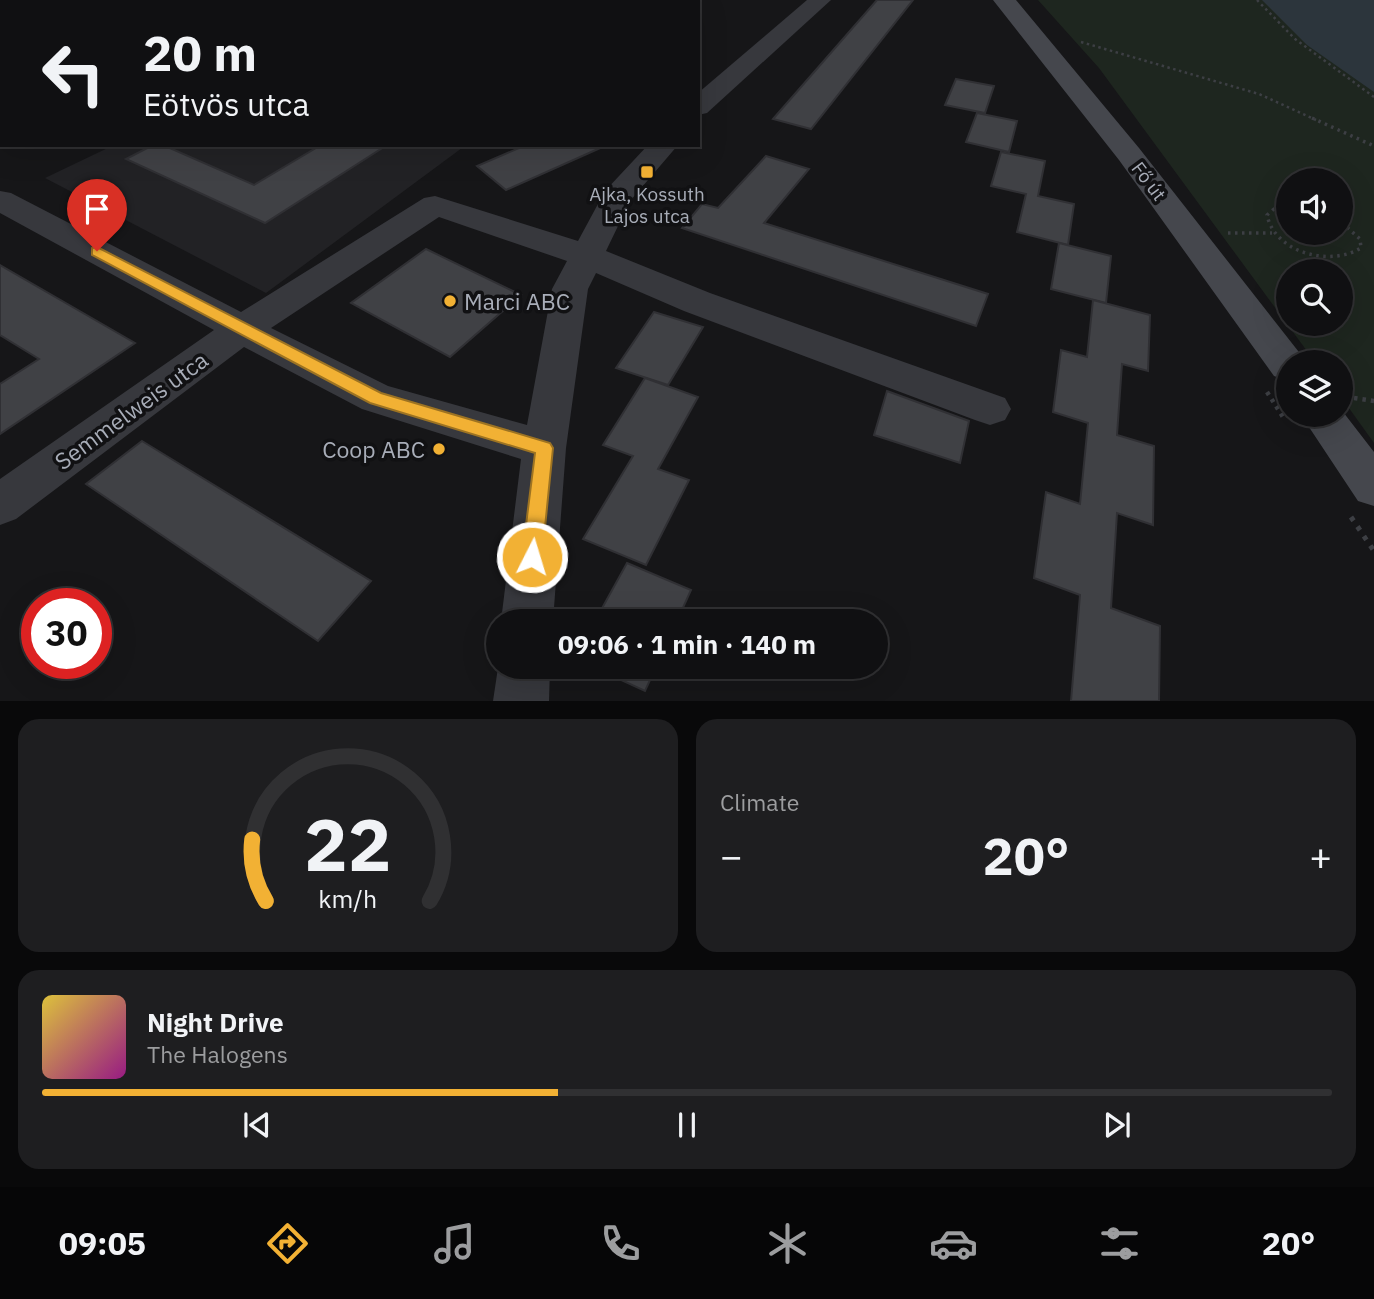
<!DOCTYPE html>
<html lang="en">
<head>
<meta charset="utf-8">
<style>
	:root { --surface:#101012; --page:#1e1e20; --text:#f1f3f6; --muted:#9c9d9f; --line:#303032; --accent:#f2b134 }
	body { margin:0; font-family:"IBM Plex Sans",sans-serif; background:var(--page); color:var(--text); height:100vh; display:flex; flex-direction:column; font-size:26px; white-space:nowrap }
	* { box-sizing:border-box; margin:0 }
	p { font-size:23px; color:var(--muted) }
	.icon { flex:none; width:38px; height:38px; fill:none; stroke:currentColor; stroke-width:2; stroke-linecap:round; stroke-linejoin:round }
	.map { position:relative; height:701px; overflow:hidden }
	.sheet { display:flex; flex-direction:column; gap:18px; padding:18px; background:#09090a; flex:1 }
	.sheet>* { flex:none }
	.hud { position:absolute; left:0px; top:0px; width:700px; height:147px; box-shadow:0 7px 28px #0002,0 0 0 2px var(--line); background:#101012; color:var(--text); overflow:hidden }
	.buttons { position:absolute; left:1276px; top:168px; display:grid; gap:14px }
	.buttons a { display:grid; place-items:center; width:77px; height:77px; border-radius:50%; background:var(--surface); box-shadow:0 7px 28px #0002,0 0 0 2px var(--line); font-size:35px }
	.speed { position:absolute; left:21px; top:588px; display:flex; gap:14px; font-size:35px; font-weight:700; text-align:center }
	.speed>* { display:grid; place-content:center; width:91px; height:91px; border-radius:50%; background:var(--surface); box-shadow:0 7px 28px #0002,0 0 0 2px var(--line); line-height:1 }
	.speed .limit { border:10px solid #d22; background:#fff; color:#111 }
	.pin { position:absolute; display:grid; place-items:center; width:60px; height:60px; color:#fff; margin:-72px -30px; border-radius:50% 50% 50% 0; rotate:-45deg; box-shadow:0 0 7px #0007 }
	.pin .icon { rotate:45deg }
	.me { position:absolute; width:77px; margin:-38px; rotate:5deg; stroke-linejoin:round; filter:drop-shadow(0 0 5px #0008) }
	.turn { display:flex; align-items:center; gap:24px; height:147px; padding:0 28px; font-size:32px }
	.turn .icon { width:91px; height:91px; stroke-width:2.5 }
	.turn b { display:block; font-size:49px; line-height:60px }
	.big { font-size:52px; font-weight:700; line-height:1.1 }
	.sheet .card { flex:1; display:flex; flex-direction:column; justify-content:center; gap:10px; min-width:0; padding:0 24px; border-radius:21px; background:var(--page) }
	.sheet .dial { align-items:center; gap:0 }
	.dial svg { height:182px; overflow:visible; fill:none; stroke:var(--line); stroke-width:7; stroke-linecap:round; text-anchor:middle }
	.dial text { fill:var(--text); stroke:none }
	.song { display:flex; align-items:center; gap:21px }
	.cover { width:84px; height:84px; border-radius:10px; background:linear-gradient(135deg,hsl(50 70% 55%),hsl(310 70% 35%)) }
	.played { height:7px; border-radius:4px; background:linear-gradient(90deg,var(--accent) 40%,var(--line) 40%) }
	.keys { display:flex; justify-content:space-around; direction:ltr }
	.heat { display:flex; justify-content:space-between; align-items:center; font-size:38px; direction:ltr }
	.sheet .tiles { flex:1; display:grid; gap:18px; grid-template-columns:1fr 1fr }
	.card:last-child { grid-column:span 2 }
	.trip { position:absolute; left:486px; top:609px; width:402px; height:70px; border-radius:35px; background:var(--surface); box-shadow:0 7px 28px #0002,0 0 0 2px var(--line); font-weight:700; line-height:70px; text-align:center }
	.tabs { display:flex; height:112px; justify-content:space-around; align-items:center; background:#060607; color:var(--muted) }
	.tabs .icon { width:49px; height:49px }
	.tabs .current { color:var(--accent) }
	.tabs b { font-size:32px; color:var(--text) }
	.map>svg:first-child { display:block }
	.built { fill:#222225 }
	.green { fill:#1e261f; fill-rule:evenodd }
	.water { fill:#2c353c }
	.building { fill:#404145; stroke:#303034; stroke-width:2 }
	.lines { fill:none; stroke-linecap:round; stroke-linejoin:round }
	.path-far3 { stroke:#3d3f44; stroke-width:2.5; stroke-dasharray:2.5 3.5; stroke-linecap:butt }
	.path-far2 { stroke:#3d3f44; stroke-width:3.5; stroke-dasharray:2.5 4.5; stroke-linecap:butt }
	.path-far1 { stroke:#3d3f44; stroke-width:4.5; stroke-dasharray:3.5 5; stroke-linecap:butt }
	.path { stroke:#3d3f44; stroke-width:5; stroke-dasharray:4.5 7; stroke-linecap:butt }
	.lane { fill:#37383d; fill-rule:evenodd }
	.street { fill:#37383d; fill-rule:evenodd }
	.secondary { fill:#45474d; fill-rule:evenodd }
	.route { fill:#f2b134; stroke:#9d7322; stroke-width:2 }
	.poi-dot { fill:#f2b134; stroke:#111113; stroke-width:2.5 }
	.labels { text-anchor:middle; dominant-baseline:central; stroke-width:7; stroke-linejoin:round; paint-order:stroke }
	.far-street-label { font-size:19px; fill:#a8adb8; stroke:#111113 }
	.far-poi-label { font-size:19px; fill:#a8adb8; stroke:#111113 }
	.poi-label { font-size:23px; fill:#a8adb8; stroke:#111113; text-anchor:start }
	.street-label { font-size:23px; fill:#a8adb8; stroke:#111113 }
</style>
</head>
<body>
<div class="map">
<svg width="1374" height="701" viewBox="0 0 1374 701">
	<rect width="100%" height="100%" fill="#161618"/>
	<path class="built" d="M 114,145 L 466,145 L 266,293 L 45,178 Z"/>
	<path class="green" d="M 1038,0 L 1374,0 L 1374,443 L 1341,397 L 1340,362 L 1315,362 L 1099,68 ZM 1288,180 L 1340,180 L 1340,233 L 1288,233 ZM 1288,271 L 1340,271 L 1340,324 L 1288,324 Z"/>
	<path class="water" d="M 1262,0 L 1374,0 L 1374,92 L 1307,45 Z"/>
	<g class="building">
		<path d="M 877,0 L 913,0 L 811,129 L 773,119 Z"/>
		<path d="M 956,79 L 994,86 L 985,113 L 945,105 Z"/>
		<path d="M 977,113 L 1017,121 L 1009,152 L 966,142 Z"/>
		<path d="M 153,145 L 163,145 L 254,185 L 321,145 L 387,145 L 265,223 L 126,159 Z"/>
		<path d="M 526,145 L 607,145 L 506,190 L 477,166 Z"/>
		<path d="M 1001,152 L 1045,161 L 1038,196 L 1074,204 L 1068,245 L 1017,232 L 1026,194 L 991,186 Z"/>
		<path d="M 766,156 L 809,169 L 764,223 L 988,294 L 976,326 L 682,228 L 702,204 L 718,208 Z"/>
		<path d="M 1059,243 L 1111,256 L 1106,303 L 1051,289 Z"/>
		<path d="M 426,249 L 521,295 L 450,357 L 351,303 Z"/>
		<path d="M 0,265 L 135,343 L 0,434 L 0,384 L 39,359 L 0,335 Z"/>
		<path d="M 1093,300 L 1150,315 L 1148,371 L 1122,364 L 1117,435 L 1154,446 L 1153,525 L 1117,513 L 1111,608 L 1160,626 L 1159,701 L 1071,701 L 1080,595 L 1034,578 L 1046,492 L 1080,504 L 1088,423 L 1053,412 L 1061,350 L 1087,357 Z"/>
		<path d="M 654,312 L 703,327 L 668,385 L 616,368 Z"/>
		<path d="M 645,378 L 698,397 L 658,469 L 689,480 L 646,565 L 583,539 L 633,456 L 603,445 Z"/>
		<path d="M 887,391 L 969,421 L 960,463 L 874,435 Z"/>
		<path d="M 142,441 L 371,581 L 318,641 L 86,484 Z"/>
		<path d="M 627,563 L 691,590 L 677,621 L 595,621 Z"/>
		<path d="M 593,667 L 656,667 L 645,691 Z"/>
	</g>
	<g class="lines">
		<g class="path-far3">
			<path d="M 1257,0 L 1295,39 L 1374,97"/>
			<path d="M 110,2 L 112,0"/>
			<path d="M 155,2 L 160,0"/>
			<path d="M 1081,42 L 1259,94 L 1316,120"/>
		</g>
		<g class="path-far2">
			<path d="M 1312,118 L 1374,146"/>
			<path d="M 1288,207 L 1274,209 L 1267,215 C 1275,253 1330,267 1361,248 L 1360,239 L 1340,221"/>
			<path d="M 1228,233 L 1272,233"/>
		</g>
		<g class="path-far1">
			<path d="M 1267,392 L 1283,417"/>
			<path d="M 1354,398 L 1374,401"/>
		</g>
		<path class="path" d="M 1351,517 L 1374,551"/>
		<path class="lane" d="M 326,0 L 341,0 L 342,2 L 327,2 Z"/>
		<g class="street">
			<path d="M 807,0 L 831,0 L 707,113 L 698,115 L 698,93 Z"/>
			<path d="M 648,145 L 678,145 L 630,201 L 606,251 L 710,293 L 1005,398 L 1011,409 L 1005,420 L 990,425 L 975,420 L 684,311 L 596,273 L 588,289 L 566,448 L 553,621 L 501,621 L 521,459 L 362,409 L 244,347 L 16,519 L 0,525 L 0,479 L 214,330 L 0,213 L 0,191 L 11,193 L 241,312 L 424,198 L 435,196 L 578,241 L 605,191 ZM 439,217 L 567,261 L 552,289 L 527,425 L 388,386 L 271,328 Z"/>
			<path d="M 499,661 L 499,667 L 550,667 L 549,701 L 493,701 Z"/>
		</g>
		<g class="secondary">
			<path d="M 993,0 L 1016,0 L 1139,148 L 1302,356 L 1306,362 L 1288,362 L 1288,381 L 1274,376 L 1119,160 Z"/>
			<path d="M 1340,408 L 1374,452 L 1374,506 L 1358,501 L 1301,415 L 1340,415 Z"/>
		</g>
	</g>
	<path class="route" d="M 97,247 L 381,393 L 550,443 L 553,448 L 542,557 L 539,564 L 532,567 L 525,564 L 522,557 L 535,453 L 370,403 L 92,255 L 92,248 Z"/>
	<g class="poi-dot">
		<rect x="640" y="165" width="14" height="14" rx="3.5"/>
		<circle cx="450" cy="301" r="7"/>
		<circle cx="439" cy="449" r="7"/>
	</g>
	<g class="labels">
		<g class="far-street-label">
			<text transform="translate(1149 181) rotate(53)">Fő út</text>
		</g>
		<g class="far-poi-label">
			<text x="647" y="194">Ajka, Kossuth<tspan x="647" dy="22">Lajos utca</tspan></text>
		</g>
		<g class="poi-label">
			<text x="464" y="301">Marci ABC</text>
			<text x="425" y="449" text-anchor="end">Coop ABC</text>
		</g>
		<g class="street-label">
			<text transform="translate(131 410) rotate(-36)">Semmelweis utca</text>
		</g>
	</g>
</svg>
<div class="buttons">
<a><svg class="icon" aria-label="sound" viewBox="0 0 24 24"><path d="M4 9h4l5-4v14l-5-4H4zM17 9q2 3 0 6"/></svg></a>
<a><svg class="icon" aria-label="search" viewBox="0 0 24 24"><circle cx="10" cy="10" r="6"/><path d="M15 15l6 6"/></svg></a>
<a><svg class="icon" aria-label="layers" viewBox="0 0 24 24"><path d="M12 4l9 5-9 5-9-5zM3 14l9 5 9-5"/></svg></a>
</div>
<div class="speed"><div class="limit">30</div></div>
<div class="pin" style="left:97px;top:251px;background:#d93025"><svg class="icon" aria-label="arrive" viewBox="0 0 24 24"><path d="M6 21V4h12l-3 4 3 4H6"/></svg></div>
<svg class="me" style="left:532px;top:557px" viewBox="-20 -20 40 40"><circle r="17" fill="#f2b134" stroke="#fff" stroke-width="3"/><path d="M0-11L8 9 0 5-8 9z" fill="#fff"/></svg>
<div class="trip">09:06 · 1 min · 140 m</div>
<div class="hud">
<div class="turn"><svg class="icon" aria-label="left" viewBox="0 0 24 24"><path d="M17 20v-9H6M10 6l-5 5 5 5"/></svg><div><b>20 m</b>Eötvös utca</div></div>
</div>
</div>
<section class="sheet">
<div class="tiles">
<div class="card dial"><svg viewBox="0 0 100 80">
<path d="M14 69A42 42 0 1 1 86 69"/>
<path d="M14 69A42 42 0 0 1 8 42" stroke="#f2b134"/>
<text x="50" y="56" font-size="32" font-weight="700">22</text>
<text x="50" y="72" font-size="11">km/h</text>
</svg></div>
<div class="card"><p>Climate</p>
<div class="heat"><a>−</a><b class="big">20°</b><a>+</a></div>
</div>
<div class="card">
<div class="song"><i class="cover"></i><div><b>Night Drive</b><p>The Halogens</p></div></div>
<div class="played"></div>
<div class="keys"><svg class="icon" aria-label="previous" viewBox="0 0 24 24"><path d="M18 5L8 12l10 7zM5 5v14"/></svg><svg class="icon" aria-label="pause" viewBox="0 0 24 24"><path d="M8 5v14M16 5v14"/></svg><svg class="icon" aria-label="next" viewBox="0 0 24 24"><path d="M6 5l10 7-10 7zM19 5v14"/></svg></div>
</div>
</div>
</section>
<nav class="tabs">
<b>09:05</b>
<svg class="icon current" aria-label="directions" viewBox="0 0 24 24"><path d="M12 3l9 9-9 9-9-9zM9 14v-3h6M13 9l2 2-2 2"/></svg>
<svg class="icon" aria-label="music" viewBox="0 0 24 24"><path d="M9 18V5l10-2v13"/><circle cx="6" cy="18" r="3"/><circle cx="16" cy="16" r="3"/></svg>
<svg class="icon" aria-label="phone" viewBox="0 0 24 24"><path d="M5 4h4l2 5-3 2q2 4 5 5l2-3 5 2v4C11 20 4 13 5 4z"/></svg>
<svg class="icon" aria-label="climate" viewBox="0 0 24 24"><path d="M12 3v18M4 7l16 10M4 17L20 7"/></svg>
<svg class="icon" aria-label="car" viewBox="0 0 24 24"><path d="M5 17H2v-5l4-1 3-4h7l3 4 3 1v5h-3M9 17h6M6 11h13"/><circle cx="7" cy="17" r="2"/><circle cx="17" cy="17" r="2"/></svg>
<svg class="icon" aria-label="filters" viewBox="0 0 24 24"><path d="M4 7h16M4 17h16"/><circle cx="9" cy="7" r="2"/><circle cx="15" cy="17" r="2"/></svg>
<b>20°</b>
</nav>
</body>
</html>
